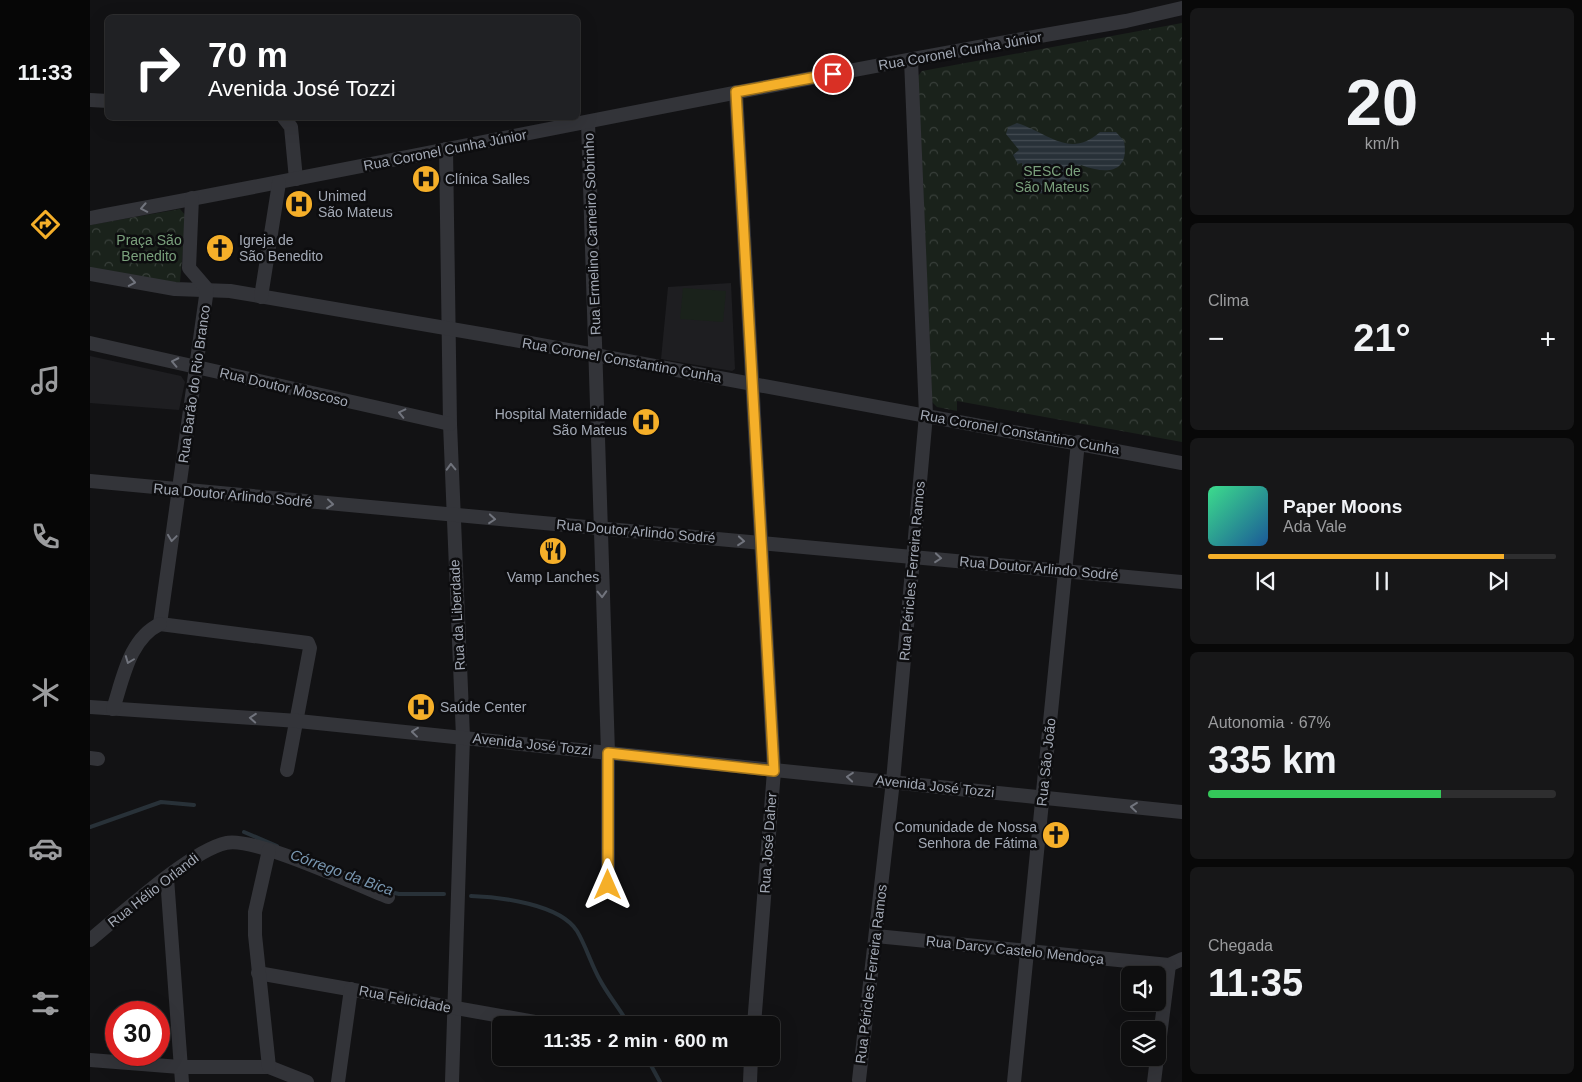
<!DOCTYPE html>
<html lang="pt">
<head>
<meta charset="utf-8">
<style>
	:root { --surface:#0e0e0f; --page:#171718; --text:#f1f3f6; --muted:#9b9c9e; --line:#2e2e2f; --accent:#f5af29 }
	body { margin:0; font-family:Arial,sans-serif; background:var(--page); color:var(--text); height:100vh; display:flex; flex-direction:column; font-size:19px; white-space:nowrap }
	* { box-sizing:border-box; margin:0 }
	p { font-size:16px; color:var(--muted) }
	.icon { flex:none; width:28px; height:28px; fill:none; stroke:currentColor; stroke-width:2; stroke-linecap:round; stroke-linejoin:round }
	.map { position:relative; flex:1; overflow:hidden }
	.side { display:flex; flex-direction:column; gap:8px; padding:8px; background:#080808; width:400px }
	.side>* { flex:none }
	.top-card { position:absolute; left:15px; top:15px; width:475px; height:105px; border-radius:8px; box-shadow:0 5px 20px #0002,0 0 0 1px var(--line); background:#202124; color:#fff; overflow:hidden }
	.controls { position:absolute; left:1031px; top:966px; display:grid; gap:10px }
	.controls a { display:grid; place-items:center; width:45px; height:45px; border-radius:8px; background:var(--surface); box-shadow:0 5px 20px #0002,0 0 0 1px var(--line); font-size:25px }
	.speed { position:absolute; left:15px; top:1001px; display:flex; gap:10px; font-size:25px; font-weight:700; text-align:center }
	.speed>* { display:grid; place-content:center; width:65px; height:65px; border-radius:50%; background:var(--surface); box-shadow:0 5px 20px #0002,0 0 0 1px var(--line); line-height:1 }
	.speed .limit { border:8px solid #d22; background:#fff; color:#111 }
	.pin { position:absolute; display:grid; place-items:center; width:42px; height:42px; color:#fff; margin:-21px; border:2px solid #fff; border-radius:50%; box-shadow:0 1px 5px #0007 }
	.me { position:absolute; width:55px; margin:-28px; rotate:0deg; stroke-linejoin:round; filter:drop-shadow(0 0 4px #0008) }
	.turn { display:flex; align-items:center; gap:18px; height:105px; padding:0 20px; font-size:22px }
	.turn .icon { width:65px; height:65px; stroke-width:2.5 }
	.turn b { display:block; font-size:35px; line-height:42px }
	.big { font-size:38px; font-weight:700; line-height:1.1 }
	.side .card { flex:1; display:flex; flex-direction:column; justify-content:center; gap:8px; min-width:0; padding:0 18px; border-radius:8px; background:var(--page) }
	.side .dial { align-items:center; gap:0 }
	.dial b { font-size:65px; line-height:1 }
	.song { display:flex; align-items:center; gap:15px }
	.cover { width:60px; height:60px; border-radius:8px; background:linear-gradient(135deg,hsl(150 70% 55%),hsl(210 70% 35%)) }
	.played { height:5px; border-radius:2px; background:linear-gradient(90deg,var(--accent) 85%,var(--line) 85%) }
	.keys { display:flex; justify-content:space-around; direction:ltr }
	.heat { display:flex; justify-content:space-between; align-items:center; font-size:28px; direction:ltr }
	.charge { height:8px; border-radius:4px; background:linear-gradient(90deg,#34c759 67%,var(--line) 0) }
	.trip { position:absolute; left:402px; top:1016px; width:288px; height:50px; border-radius:8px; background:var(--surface); box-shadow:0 5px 20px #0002,0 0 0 1px var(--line); font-weight:700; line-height:50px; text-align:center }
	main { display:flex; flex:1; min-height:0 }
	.tab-bar { display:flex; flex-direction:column; width:90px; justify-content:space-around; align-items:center; background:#060606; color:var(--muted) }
	.tab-bar .icon { width:35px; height:35px }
	.tab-bar .selected { color:var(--accent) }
	.tab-bar b { font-size:22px; color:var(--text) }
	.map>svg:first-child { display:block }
	.built { fill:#1e1e21 }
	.park { fill:url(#park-crowns) }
	.pitch { fill:#1a221b }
	.water { fill:url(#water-rules) }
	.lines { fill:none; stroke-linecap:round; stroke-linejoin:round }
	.stream { stroke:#283138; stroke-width:4 }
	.minor { stroke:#333439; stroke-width:14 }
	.oneway { stroke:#71747d }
	.route-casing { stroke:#9f721b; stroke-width:12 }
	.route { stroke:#f5af29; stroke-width:9 }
	.labels { text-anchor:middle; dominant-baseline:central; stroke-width:5; stroke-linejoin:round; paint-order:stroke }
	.street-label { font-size:14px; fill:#a3a9b5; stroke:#0d0d0f }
	.park-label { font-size:14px; fill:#7aa07c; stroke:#0d0d0f }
	.poi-label { font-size:14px; fill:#a3a9b5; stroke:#0d0d0f; text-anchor:start }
	.water-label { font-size:15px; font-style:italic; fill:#7997b1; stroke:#0d0d0f }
</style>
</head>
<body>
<main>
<nav class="tab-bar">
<b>11:33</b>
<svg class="icon selected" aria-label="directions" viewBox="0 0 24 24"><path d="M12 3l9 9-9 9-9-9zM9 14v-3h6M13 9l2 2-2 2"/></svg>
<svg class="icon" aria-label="music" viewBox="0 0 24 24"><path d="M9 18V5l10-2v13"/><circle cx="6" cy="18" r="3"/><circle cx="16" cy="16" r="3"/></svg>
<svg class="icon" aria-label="phone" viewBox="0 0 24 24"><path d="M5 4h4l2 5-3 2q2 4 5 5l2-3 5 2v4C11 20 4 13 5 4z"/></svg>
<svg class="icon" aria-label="climate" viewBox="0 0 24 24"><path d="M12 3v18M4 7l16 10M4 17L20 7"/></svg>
<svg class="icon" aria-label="car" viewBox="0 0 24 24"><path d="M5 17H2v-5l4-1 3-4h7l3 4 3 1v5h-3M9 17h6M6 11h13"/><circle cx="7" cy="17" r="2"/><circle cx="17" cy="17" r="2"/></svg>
<svg class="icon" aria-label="filters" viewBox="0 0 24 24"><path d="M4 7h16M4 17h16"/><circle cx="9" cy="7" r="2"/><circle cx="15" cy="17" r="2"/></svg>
</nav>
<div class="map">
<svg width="1092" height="1082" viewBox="0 0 1092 1082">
	<defs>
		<pattern id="park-crowns" width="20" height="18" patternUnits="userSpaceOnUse" patternTransform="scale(1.25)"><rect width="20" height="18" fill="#1a221b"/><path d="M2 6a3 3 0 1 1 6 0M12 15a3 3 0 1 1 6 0" fill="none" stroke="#383f3a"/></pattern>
		<pattern id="water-rules" width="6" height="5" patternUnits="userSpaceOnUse" patternTransform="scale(1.25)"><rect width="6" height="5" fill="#283138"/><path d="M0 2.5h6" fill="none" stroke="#444c53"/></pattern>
	</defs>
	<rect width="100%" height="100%" fill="#121214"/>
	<g class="built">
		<path d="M 641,283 L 645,369 L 642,371 L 571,359 L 578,287 Z"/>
		<path d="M 0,356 L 91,376 L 95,382 L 89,410 L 0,403 Z"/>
	</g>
	<g class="park">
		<path d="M 1092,23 L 1092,442 L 867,401 L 867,411 L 847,407 L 842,402 L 828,76 L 832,71 Z"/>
		<path d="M 90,209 L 96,216 L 90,282 L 79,285 L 0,270 L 0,225 Z"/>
	</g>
	<path class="pitch" d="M 593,288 L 636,291 L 633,322 L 590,319 Z"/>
	<path class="water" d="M 927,123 C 958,133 980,159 1010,132 L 1026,132 L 1034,141 C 1040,175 1015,174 991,165 L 988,169 L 979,165 L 981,190 L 936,195 L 932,163 L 928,164 L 923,155 L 929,150 L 916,134 L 918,127 Z"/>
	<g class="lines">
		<g class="stream">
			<path d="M 0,827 L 71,802 L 104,805"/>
			<path d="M 154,832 L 187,846"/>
			<path d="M 300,892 L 309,894 L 354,894"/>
			<path d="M 381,896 C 410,897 470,904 487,931 C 496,946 501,964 510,980 C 518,995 530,1009 539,1025"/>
			<path d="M 557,1058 L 570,1082"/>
		</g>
		<g class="minor">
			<path d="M 646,92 L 684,771 L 664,1025"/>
			<path d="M 0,100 L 18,101"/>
			<path d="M 194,118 L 201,127 L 206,179"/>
			<path d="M 498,122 L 518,753 L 518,885"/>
			<path d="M 356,149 L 360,424 L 373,737 L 362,1082"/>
			<path d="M 0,218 C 346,154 689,80 1036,21 L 1092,8"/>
			<path d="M 0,274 L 85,289 L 140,291 L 402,336 L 1092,463"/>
			<path d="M 171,297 L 189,183"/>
			<path d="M 0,343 L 360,424"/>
			<path d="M 0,481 L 1092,582"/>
			<path d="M 70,624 L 117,289 L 99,268 L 102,198"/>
			<path d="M 70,624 L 218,643 L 220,648 L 197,770"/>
			<path d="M 0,707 L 208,721 L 1092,812"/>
			<path d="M 23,709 C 33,679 39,639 70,624"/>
			<path d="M 0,758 L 8,759"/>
			<path d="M 77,878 L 92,1082"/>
			<path d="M 786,936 L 1079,965 L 1092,959"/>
			<path d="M 0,940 C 32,914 100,851 136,843 C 163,836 267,885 298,897"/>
			<path d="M 168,973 L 462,1025"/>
			<path d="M 1068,1052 L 1079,965"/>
			<path d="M 0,1060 L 90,1067 L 179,1067 L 217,1082"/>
			<path d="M 179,1067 L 165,935 L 165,912 L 179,850"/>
			<path d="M 769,1080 L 803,781 L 836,415 L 821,60"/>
			<path d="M 248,1082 L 261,989"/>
			<path d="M 660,1082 L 661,1058"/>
			<path d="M 924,1082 L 988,442"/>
			<path d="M 1064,1082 L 1067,1058"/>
		</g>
	</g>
	<defs><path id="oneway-chevron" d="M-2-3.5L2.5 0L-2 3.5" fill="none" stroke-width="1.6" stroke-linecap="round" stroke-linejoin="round" transform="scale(1.25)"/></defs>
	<g class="oneway">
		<use href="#oneway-chevron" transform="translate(54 208) rotate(169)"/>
		<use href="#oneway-chevron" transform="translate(42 282) rotate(10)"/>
		<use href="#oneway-chevron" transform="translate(85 362) rotate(-168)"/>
		<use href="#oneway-chevron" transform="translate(312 413) rotate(-167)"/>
		<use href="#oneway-chevron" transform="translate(361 467) rotate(-92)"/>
		<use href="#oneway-chevron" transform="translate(240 504) rotate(6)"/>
		<use href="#oneway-chevron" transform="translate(402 519) rotate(5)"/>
		<use href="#oneway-chevron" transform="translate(82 538) rotate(98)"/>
		<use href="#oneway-chevron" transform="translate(651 541) rotate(5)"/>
		<use href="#oneway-chevron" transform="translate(848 558) rotate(5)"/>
		<use href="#oneway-chevron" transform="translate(512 594) rotate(88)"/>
		<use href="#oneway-chevron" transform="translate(39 660) rotate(111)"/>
		<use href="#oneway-chevron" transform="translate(163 718) rotate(-176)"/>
		<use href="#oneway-chevron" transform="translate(325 732) rotate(-174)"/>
		<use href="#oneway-chevron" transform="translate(760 777) rotate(-175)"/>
		<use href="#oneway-chevron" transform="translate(1044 807) rotate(-174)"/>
	</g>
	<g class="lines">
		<defs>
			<path id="route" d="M 518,885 L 518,753 L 684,771 L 646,92 L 743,74"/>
		</defs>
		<use href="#route" class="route-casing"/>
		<use href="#route" class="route"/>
	</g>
	<defs>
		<symbol id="hospital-disc" viewBox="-11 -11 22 22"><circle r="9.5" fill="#f5af29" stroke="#0d0d0f"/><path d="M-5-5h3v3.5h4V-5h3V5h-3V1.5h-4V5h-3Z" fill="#111"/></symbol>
		<symbol id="church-disc" viewBox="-11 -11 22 22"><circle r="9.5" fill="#f5af29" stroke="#0d0d0f"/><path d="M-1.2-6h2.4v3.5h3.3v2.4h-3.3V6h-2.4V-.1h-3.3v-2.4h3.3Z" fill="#111"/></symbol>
		<symbol id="restaurant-disc" viewBox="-11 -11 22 22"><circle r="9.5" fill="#f5af29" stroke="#0d0d0f"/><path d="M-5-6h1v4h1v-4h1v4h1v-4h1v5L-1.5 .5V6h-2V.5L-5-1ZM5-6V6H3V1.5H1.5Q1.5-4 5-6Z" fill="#111"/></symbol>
	</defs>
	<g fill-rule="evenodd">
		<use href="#hospital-disc" x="320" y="163" width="32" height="32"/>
		<use href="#hospital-disc" x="193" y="188" width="32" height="32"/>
		<use href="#church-disc" x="114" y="232" width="32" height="32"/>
		<use href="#hospital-disc" x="540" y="406" width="32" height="32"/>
		<use href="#restaurant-disc" x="447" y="535" width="32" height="32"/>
		<use href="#hospital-disc" x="315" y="691" width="32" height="32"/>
		<use href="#church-disc" x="950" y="819" width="32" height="32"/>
	</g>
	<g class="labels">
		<g class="street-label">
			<text transform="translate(870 51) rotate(-10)">Rua Coronel Cunha Júnior</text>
			<text transform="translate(355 150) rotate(-11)">Rua Coronel Cunha Júnior</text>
			<text transform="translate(502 234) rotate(-92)">Rua Ermelino Carneiro Sobrinho</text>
			<text transform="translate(532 360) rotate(10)">Rua Coronel Constantino Cunha</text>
			<text transform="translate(104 384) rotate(-82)">Rua Barão do Rio Branco</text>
			<text transform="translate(194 387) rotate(13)">Rua Doutor Moscoso</text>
			<text transform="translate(930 432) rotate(10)">Rua Coronel Constantino Cunha</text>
			<text transform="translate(143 495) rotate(5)">Rua Doutor Arlindo Sodré</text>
			<text transform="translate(546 531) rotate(5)">Rua Doutor Arlindo Sodré</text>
			<text transform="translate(949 568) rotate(5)">Rua Doutor Arlindo Sodré</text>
			<text transform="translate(822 571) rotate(-85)">Rua Péricles Ferreira Ramos</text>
			<text transform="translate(367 615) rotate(-93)">Rua da Liberdade</text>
			<text transform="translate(442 744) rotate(6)">Avenida José Tozzi</text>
			<text transform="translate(956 762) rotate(-84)">Rua São João</text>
			<text transform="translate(845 786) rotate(6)">Avenida José Tozzi</text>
			<text transform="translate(678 843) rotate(-86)">Rua José Daher</text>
			<text transform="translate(63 890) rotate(-38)">Rua Hélio Orlandi</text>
			<text transform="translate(925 950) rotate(6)">Rua Darcy Castelo Mendoça</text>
			<text transform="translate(781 974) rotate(-83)">Rua Péricles Ferreira Ramos</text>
			<text transform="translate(315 999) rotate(11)">Rua Felicidade</text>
		</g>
		<g class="park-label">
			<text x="962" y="171">SESC de<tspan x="962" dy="16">São Mateus</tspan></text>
			<text x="59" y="240">Praça São<tspan x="59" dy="16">Benedito</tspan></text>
		</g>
		<g class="poi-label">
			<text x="355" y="179">Clínica Salles</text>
			<text x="228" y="196">Unimed<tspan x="228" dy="16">São Mateus</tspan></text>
			<text x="149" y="240">Igreja de<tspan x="149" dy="16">São Benedito</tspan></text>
			<text x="537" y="414" text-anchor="end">Hospital Maternidade<tspan x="537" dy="16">São Mateus</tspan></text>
			<text x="463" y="577" text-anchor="middle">Vamp Lanches</text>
			<text x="350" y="707">Saúde Center</text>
			<text x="947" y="827" text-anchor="end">Comunidade de Nossa<tspan x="947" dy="16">Senhora de Fátima</tspan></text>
		</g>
		<g class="water-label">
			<text transform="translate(252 872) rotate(20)">Córrego da Bica</text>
		</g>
	</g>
</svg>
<div class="controls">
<a><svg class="icon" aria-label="sound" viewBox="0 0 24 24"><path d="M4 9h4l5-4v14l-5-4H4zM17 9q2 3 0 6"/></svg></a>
<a><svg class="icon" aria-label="layers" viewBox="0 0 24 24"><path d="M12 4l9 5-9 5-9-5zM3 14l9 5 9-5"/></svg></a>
</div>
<div class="speed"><div class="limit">30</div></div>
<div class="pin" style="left:743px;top:74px;background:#d93025"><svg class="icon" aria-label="arrive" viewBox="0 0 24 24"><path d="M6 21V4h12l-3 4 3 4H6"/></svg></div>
<svg class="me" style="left:518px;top:885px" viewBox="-20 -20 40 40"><path d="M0-17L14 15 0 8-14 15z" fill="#f5af29" stroke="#fff" stroke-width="4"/></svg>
<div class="trip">11:35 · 2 min · 600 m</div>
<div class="top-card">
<div class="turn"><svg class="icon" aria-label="right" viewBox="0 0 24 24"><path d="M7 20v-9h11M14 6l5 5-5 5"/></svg><div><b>70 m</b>Avenida José Tozzi</div></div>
</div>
</div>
<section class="side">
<div class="card dial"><b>20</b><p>km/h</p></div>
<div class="card"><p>Clima</p>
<div class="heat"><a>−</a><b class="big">21°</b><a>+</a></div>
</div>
<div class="card">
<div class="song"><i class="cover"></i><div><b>Paper Moons</b><p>Ada Vale</p></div></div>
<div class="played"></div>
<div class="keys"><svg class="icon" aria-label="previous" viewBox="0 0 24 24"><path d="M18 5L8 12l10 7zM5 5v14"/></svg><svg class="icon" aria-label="pause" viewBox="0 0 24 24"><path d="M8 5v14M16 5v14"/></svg><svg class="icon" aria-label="next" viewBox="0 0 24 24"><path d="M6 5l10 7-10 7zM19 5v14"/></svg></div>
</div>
<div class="card"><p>Autonomia · 67%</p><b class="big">335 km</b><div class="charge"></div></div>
<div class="card"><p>Chegada</p><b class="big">11:35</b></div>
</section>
</main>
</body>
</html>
